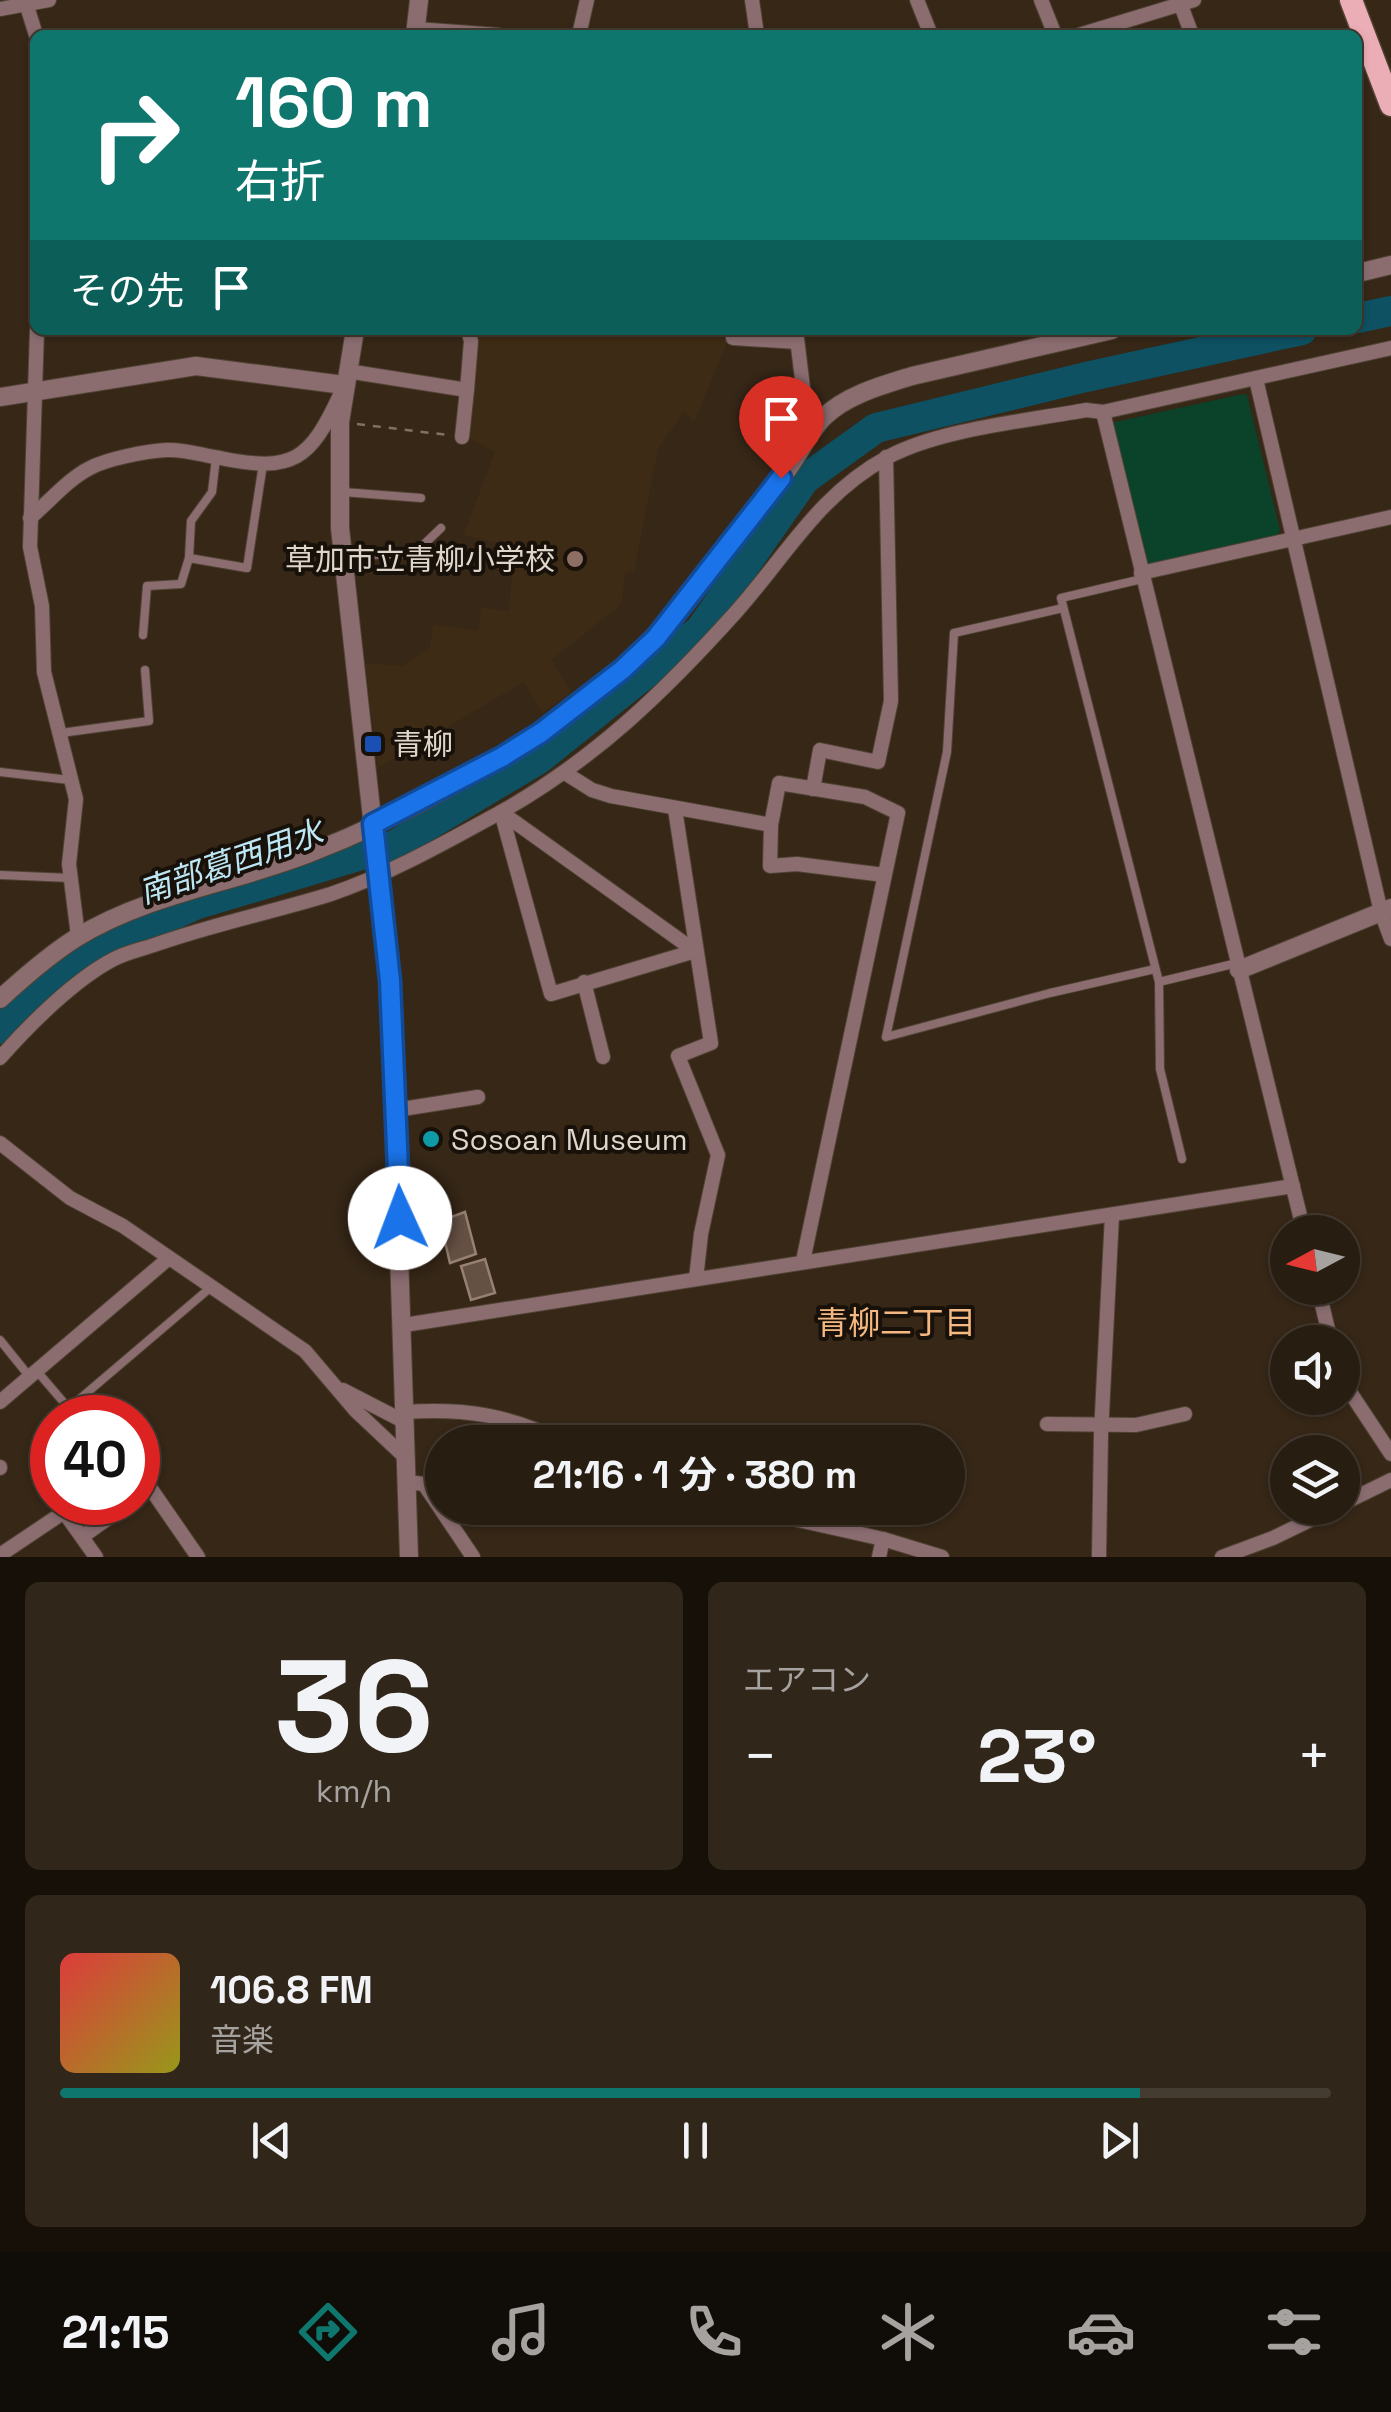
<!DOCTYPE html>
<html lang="ja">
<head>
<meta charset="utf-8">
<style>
	:root { --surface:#281d11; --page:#30261a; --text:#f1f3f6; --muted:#a5a29f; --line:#443b31; --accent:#0f766e }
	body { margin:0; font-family:"Space Grotesk","Noto Sans JP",sans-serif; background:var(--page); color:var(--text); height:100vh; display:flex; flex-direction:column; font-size:38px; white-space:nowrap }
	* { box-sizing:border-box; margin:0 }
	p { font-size:32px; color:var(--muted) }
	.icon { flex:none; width:55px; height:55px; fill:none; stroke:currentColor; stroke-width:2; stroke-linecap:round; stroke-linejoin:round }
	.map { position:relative; height:1557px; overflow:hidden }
	.drawer { display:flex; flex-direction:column; gap:25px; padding:25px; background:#161009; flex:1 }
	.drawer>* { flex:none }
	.guide { position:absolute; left:30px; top:30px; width:1332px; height:305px; border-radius:15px; box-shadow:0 2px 8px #0004,0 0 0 2px var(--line); background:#0f766e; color:#fff; overflow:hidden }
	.needle { width:65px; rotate:263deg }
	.fabs { position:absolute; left:1270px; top:1215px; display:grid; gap:20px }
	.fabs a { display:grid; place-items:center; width:90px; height:90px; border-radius:50%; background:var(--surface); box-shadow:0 2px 8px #0004,0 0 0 2px var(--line); font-size:50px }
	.speed { position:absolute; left:30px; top:1395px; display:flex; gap:20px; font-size:50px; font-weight:700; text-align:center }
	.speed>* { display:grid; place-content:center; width:130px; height:130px; border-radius:50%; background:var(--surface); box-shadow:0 2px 8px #0004,0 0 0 2px var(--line); line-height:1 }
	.speed .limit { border:15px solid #d22; background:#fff; color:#111 }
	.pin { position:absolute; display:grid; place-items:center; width:85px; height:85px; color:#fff; margin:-102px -42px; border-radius:50% 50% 50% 0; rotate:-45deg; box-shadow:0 0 10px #0007 }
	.pin .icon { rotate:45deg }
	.me { position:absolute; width:110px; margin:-55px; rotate:358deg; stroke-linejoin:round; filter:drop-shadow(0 0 8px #0008) }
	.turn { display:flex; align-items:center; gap:35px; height:210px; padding:0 40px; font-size:45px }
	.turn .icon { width:130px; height:130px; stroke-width:2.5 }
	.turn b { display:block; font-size:70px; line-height:85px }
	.then { display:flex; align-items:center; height:95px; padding:0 40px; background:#0003; gap:20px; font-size:38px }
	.big { font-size:75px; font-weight:700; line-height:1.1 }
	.drawer .tile { flex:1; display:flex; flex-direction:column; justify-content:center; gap:15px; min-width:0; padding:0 35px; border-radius:15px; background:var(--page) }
	.drawer .dial { align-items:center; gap:0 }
	.dial b { font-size:130px; line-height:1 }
	.song { display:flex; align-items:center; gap:30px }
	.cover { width:120px; height:120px; border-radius:15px; background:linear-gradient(135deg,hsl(0 70% 55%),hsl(60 70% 35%)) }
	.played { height:10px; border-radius:5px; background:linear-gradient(90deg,var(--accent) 85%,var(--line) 85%) }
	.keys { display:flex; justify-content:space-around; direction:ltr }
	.heat { display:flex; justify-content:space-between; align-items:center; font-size:55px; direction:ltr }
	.drawer .tiles { flex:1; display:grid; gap:25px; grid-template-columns:1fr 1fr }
	.tile:last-child { grid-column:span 2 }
	.trip { position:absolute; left:425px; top:1425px; width:540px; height:100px; border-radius:50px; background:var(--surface); box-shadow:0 2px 8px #0004,0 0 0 2px var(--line); font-weight:700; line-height:100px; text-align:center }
	.tabs { display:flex; height:160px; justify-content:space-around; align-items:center; background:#100c07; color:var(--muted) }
	.tabs .icon { width:70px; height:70px }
	.tabs .selected { color:var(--accent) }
	.tabs b { font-size:45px; color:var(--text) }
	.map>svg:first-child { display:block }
	.built { fill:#3e2b15 }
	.green { fill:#0b422a }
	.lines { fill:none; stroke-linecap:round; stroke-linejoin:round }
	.river { stroke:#0d5162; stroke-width:30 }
	.building { fill:#655044; stroke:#988074; stroke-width:2.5 }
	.service-casing { stroke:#514334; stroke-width:10 }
	.minor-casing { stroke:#514334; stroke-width:16 }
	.tertiary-casing { stroke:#514334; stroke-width:20 }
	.primary-casing { stroke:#514334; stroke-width:25 }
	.path { stroke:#7f7365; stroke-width:2.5; stroke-dasharray:8 8; stroke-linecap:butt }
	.service { stroke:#8b6d70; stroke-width:8 }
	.minor { stroke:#8b6d70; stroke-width:14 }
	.tertiary { stroke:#8b6d70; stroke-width:18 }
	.primary { stroke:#ecaeb6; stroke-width:22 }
	.route-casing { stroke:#114b97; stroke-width:25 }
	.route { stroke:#1a73e8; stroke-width:18 }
	.education-dot { fill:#8d6e63; stroke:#18110a; stroke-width:4 }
	.transit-dot { fill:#1a4fb4; stroke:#18110a; stroke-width:4 }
	.culture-dot { fill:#0f9aa8; stroke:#18110a; stroke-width:4 }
	.labels { text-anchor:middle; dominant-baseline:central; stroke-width:8; stroke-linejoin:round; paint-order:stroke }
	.poi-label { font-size:30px; fill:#ded5cb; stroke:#18110a; text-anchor:start }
	.water-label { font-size:32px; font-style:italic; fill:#bee7f5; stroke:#18110a }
	.neighbourhood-label { font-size:32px; fill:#f4b880; stroke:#18110a }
</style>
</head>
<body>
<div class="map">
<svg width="1391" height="1557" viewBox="0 0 1391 1557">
	<rect width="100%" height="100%" fill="#362717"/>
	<path class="built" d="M 472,330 L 726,330 L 727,343 L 694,422 L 684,411 L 658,449 L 634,572 L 625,573 L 622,604 L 552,660 L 571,692 L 542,713 L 524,682 L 378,768 L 365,663 L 403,666 L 430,647 L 433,624 L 478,631 L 481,607 L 509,611 L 514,546 L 463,535 L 495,452 L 468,437 Z"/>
	<path class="green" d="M 1243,394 L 1247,395 L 1280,530 L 1276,538 L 1144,567 L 1112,427 L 1115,422 Z"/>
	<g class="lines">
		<g class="river">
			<path d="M 1358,318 L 1391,311"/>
			<path d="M 0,1029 L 64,964 L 195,905 L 395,845 L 539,759 L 700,630 L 805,479 L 876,428 L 1086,377 L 1302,330"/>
		</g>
	</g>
	<g class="building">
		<path d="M 465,1212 L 476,1254 L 450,1263 L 440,1221 Z"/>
		<path d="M 485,1259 L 495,1293 L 471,1300 L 461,1266 Z"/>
	</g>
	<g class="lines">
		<defs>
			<g id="service">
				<path d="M 343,492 L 421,498"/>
				<path d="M 346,556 L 415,553 L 441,528"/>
				<path d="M 189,558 L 247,568 L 263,464"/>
				<path d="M 1142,579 L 1061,598 L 1159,982 L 1160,1069 L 1182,1159"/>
				<path d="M 1063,608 L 954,633 L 947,752 L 886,1037 L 1050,993 L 1155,969"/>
				<path d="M 143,635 L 147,586 L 181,584 L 189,558 L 191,521 L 212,492 L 216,458"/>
				<path d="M 58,736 L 68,732 L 149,721 L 145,670"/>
				<path d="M 0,772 L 70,780"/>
				<path d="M 0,875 L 70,878"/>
				<path d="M 1159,982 L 1237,963"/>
				<path d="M 0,1340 L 29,1376"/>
				<path d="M 36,1370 L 77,1418"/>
				<path d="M 69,1408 L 210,1288"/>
			</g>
			<g id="minor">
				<path d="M 25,0 L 36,35"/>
				<path d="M 752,0 L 757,35"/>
				<path d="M 917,0 L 931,35"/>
				<path d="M 1041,0 L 1055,35"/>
				<path d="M 1179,0 L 1192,35"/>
				<path d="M 0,9 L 49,0"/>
				<path d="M 416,29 L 498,35"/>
				<path d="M 579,35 L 587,0"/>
				<path d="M 1079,35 L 1194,0"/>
				<path d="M 37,330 L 30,547 L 42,606 L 44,672 L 76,799 L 69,864 L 78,936"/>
				<path d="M 732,330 L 733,338 L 797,342"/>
				<path d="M 796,330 L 809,437"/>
				<path d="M 347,371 L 467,390 L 471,341 L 468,330"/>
				<path d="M 1256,379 L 1381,912 L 1391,939"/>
				<path d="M 1103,412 L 1304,1232"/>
				<path d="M 462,437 L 467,390"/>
				<path d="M 30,518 C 49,502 68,479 90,468 C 106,459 147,451 166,450 C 185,449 201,455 220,458 C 293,473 310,460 340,395"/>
				<path d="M 1141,573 L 1391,517"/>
				<path d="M 565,773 L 592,790 L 611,796 L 771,825"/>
				<path d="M 813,789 L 820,750 L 878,762 L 891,701 L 886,457"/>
				<path d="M 675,809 L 711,1043 L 678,1056 L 718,1155 L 701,1234 L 696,1279"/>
				<path d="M 501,812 L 695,951 L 551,994 Z"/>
				<path d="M 584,982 L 603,1057"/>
				<path d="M 0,1058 C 29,1025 75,979 114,959 C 127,952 143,949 157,944 C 214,924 273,912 331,894 C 390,874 446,842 501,812 C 595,759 664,692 736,612 C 786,556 819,494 888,457 C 940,429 1027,421 1086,410 L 1103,412 L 1391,348"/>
				<path d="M 396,1110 L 478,1097"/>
				<path d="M 0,1143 L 70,1198 L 123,1226 L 305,1351 L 356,1411 L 406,1458"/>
				<path d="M 803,1261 L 898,813 L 865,797 L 779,783 L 771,825 L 770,866 L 797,864 L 884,875"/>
				<path d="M 1318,1288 L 1331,1342"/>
				<path d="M 404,1325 L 1293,1186"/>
				<path d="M 1342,1380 L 1391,1454"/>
				<path d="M 343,1390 L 405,1422"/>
				<path d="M 0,1402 L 169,1258"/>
				<path d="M 405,1412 C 465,1408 509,1415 563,1442"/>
				<path d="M 1047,1424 L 1136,1425 L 1185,1414"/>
				<path d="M 0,1467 L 0,1468"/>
				<path d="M 407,1482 L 424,1484 L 473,1557"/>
				<path d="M 138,1498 L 151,1489 L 198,1557"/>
				<path d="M 1342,1504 L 1391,1480"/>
				<path d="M 745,1508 L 883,1539 L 942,1557"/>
				<path d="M 83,1536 L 131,1502"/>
				<path d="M 0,1555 L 64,1512 L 96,1557"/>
				<path d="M 879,1557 L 883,1539"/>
				<path d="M 1099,1557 L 1101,1434 L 1112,1215"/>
				<path d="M 1222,1557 L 1273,1538 L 1335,1508"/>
			</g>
			<g id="tertiary">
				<path d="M 415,35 L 419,0"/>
				<path d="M 1358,273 L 1391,265"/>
				<path d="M 355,330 L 340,422 L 340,528 L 390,981 L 409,1557"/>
				<path d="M 0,397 L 196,366 L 344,385"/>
				<path d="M 1239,970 L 1391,908"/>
				<path d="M 0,999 C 24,977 49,955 76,938 C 147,894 234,883 310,853 C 403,817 501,763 580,703 C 664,641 721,554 785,473 C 799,455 808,433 824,417 C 846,395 883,385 912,376 L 1112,330"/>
			</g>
			<path id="primary" d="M 1351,0 L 1391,105"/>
		</defs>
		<use href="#service" class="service-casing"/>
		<use href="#minor" class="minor-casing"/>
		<use href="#tertiary" class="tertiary-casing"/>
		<use href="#primary" class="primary-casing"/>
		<path class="path" d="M 357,424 L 448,435"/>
		<use href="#service" class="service"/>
		<use href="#minor" class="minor"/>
		<use href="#tertiary" class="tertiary"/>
		<use href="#primary" class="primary"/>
	</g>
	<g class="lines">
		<defs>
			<path id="route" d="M 400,1218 L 390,981 L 373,824 L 502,757 L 542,732 L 622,670 L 656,638 L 781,478"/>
		</defs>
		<use href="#route" class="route-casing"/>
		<use href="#route" class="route"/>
	</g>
	<circle class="education-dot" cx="575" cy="559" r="10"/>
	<rect class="transit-dot" x="363" y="734" width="20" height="20" rx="5"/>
	<circle class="culture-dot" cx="431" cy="1139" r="10"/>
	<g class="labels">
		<g class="poi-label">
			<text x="555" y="559" text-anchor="end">草加市立青柳小学校</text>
			<text x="393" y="744">青柳</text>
			<text x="451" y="1139">Sosoan Museum</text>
		</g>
		<g class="water-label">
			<text transform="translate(231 862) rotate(-19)">南部葛西用水</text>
		</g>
		<g class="neighbourhood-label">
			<text x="896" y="1323">青柳二丁目</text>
		</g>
	</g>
</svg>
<div class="fabs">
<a><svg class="needle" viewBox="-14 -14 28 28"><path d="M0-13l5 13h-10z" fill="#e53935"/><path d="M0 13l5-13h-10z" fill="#a5a29f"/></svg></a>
<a><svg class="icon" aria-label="sound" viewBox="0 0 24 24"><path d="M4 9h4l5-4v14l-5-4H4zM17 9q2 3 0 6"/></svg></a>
<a><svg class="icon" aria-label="layers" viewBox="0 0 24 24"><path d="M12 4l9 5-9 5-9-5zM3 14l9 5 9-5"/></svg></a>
</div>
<div class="speed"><div class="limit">40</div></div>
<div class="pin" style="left:781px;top:478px;background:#d93025"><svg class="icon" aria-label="arrive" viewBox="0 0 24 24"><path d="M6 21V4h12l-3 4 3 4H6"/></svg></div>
<svg class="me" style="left:400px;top:1218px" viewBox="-20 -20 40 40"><circle r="19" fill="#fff"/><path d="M0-13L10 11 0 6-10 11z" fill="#1a73e8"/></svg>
<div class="trip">21:16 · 1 分 · 380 m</div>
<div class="guide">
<div class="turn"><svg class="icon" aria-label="right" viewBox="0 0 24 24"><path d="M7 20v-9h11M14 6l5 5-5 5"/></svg><div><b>160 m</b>右折</div></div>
<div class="then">その先<svg class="icon" aria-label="arrive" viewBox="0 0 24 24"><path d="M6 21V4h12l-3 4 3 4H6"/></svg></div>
</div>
</div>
<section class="drawer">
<div class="tiles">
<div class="tile dial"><b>36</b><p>km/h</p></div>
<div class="tile"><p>エアコン</p>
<div class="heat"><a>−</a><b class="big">23°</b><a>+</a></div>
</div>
<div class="tile">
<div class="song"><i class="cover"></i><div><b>106.8 FM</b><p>音楽</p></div></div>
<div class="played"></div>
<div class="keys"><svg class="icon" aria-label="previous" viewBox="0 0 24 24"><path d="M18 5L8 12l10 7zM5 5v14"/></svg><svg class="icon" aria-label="pause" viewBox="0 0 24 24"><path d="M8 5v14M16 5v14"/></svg><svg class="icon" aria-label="next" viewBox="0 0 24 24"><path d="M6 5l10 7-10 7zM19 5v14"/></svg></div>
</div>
</div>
</section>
<nav class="tabs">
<b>21:15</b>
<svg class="icon selected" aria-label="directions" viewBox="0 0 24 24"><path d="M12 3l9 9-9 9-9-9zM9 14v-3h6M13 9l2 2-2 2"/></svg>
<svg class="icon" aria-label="music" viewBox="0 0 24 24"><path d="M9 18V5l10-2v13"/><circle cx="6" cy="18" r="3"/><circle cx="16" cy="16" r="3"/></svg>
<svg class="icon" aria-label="phone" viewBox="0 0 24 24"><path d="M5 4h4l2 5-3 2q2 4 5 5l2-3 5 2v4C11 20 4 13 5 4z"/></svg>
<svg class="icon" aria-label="climate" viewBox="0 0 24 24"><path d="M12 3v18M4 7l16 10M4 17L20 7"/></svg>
<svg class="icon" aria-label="car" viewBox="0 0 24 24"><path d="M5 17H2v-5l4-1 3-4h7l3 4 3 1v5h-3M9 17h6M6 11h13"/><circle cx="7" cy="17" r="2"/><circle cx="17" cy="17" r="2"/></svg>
<svg class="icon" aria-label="filters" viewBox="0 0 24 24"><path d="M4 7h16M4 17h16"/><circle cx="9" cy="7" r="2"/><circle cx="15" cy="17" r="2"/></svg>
</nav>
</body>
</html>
